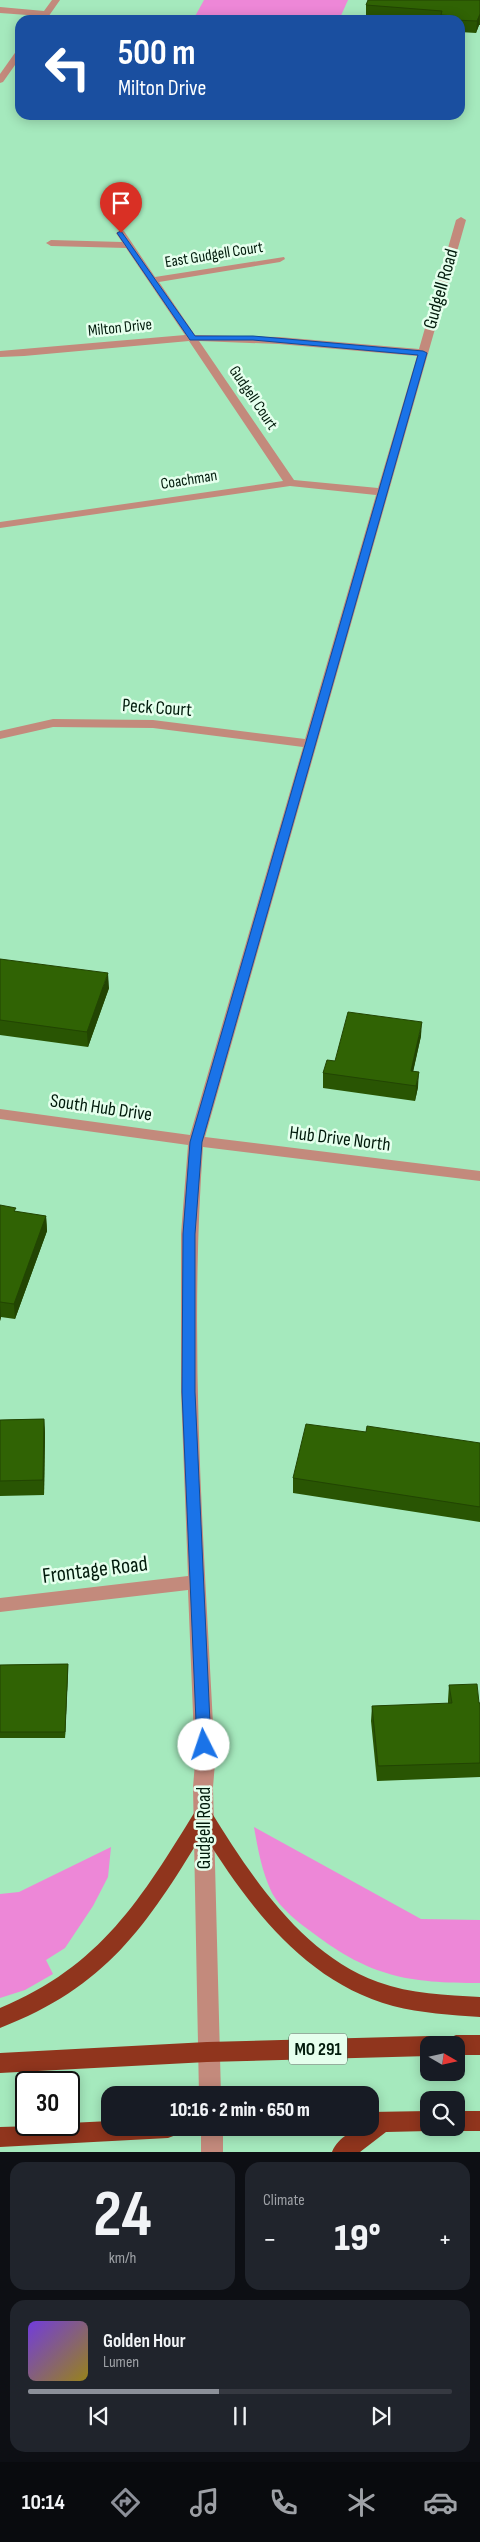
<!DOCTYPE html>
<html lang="en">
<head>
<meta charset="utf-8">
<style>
	:root { --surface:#171b24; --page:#20242c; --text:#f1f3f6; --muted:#9ea1a6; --line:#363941; --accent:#8c9099 }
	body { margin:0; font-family:"Sofia Sans Condensed",sans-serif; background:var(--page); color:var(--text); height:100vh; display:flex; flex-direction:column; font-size:19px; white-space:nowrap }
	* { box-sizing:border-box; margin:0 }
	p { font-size:16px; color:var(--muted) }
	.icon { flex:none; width:28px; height:28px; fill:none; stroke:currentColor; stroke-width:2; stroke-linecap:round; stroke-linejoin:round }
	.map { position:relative; height:2152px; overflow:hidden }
	.drawer { display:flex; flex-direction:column; gap:10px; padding:10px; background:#0d0f14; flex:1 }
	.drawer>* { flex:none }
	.banner { position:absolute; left:15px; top:15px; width:450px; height:105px; border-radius:15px; box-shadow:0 2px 12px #0003; background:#1a4fa0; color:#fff; overflow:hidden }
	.needle { width:32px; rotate:99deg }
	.buttons { position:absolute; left:420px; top:2036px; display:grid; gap:10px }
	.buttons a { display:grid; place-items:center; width:45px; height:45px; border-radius:10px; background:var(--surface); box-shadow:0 2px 12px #0003; font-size:25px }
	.speed { position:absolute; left:15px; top:2071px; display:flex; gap:10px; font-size:25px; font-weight:700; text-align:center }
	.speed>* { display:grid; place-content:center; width:65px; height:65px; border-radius:50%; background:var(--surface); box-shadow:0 2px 12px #0003; line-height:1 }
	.speed .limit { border:2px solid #111; border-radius:8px; background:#fff; color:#111 }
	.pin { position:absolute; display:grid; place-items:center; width:42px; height:42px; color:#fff; margin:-51px -21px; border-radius:50% 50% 50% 0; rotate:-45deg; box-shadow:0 0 5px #0007 }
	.pin .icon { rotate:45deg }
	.me { position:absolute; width:55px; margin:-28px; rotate:356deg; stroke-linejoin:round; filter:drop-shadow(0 0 4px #0008) }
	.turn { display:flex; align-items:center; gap:18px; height:105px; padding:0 20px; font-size:22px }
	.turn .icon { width:65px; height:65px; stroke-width:2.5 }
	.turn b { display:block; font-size:35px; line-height:42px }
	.big { font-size:38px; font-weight:800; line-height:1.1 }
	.drawer .tile { flex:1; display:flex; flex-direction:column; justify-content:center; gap:8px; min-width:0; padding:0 18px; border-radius:15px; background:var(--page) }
	.drawer .dial { align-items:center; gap:0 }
	.dial b { font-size:65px; line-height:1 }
	.song { display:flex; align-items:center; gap:15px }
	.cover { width:60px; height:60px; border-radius:8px; background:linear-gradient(135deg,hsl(260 70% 55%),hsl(50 70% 35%)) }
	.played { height:5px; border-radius:2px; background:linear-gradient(90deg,var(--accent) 45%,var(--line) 45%) }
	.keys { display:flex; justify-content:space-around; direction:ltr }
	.heat { display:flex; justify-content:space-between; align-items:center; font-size:28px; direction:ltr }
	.drawer .tiles { flex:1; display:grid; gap:10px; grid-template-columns:1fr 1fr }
	.tile:last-child { grid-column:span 2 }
	.trip { position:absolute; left:101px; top:2086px; width:278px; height:50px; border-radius:15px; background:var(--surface); box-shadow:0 2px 12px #0003; font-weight:800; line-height:50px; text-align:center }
	.menu { display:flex; height:80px; justify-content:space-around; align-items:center; background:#090b0e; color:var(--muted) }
	.menu .icon { width:35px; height:35px }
	.menu .current { color:var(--accent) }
	.menu b { font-size:22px; color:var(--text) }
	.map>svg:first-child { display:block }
	.green { fill:#ed87d7 }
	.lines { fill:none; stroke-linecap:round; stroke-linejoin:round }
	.street { fill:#c38a7c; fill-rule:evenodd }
	.highway { fill:#90351d; fill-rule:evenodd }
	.wall { fill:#295503 }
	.shaded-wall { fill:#224503 }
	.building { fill:#306304; stroke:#224503 }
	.route { fill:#1a73e8; stroke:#114b97 }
	.labels { text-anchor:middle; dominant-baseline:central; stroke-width:5; stroke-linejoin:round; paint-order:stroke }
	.far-street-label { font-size:16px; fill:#001a0b; stroke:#e5ffed }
	.shield { fill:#e5ffed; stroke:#455f4f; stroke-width:1 }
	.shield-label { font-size:18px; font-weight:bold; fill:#001a0b }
	.street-label { font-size:19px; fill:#001a0b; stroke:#e5ffed }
	.near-street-label { font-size:22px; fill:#001a0b; stroke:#e5ffed }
</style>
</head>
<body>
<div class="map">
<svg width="480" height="2152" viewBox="0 0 480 2152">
	<rect width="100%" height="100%" fill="#a5e9bd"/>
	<g class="green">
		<path d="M 204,0 L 348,0 L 339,20 L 193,20 Z"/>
		<path d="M 254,1827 L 421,1919 L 480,1920 L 480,1983 C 408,1983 371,1977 313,1933 C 299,1923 280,1908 272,1893 C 262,1872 258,1850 254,1827 Z"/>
		<path d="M 111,1847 L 108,1877 L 93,1906 L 65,1948 L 46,1960 L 53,1974 L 25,1990 L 0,1998 L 0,1894 L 19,1892 Z"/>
	</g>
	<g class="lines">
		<g class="street">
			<path d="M 52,0 L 60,0 L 46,20 L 38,20 L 41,16 L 0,13 L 0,7 L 44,11 Z"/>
			<path d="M 20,49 L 20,58 L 3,82 L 0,83 L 0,74 L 17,50 Z"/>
			<path d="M 461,217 L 466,220 L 205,1137 L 480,1171 L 480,1181 L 203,1147 C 188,1352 205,1558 215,1763 L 213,1787 L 221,2095 L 199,2095 L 193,1787 L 195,1763 L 188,1590 L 0,1612 L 0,1598 L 188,1576 L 181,1392 L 181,1234 L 188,1145 L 0,1119 L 0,1109 L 190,1135 L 303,747 L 153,728 L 53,727 L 0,739 L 0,731 L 53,719 L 153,720 L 305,739 L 376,495 L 290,486 L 0,528 L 0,522 L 283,481 L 189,341 L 24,356 L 0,357 L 0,351 L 185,335 L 126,248 L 51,246 L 46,243 L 51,240 L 122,242 L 116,233 L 121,230 L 124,231 L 155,277 L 284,257 L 285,259 L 280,262 L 159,282 L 195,335 L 279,337 L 419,349 L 456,220 ZM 199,341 L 279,344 L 417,356 L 378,488 L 294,480 Z"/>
			<rect x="201" y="2128" width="22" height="24"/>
		</g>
		<g class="highway">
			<path d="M 203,1807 L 210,1810 C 251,1876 301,1954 378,1982 C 411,1994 446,1995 480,1997 L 480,2017 C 451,2015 421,2013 393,2006 C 305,1982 249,1907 203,1833 C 146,1927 106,1987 0,2028 L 0,2008 C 101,1966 141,1899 196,1810 Z"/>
			<path d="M 456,2035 L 480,2035 L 480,2055 L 456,2055 L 456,2045 L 445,2045 L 449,2038 Z"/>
			<path d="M 429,2036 L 436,2039 L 439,2045 L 429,2045 L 429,2056 L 207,2062 L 0,2073 L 0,2053 L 207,2042 Z"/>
			<path d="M 429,2111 L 429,2128 L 437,2128 L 429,2131 L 386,2132 L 360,2152 L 332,2152 C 338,2137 355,2128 370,2128 L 370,2112 Z"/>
			<path d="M 456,2111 L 480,2111 L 480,2131 L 456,2131 L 448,2128 L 456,2128 Z"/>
			<path d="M 110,2121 L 110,2128 L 179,2128 L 176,2135 L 168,2138 L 0,2147 L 0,2127 L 69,2125 L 69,2123 Z"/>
		</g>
	</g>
	<g class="wall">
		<path d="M 480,0 L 480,25 L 479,25 L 476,33 L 460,32 L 460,20 L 414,20 L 366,17 L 366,5 Z"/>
		<path d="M 0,959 L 109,988 L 88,1047 L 0,1035 Z"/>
		<path d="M 421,1036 L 413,1071 L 418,1087 L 415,1101 L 323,1088 L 323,1073 L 335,1061 Z"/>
		<path d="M 0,1205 L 17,1212 L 46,1216 L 47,1231 L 15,1319 L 1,1317 L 0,1321 Z"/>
		<path d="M 44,1419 L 45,1434 L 44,1495 L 0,1496 L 0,1420 Z"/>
		<path d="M 480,1443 L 480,1522 L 293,1493 L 293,1478 Z"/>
		<path d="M 68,1664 L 68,1670 L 65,1738 L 0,1738 L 0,1665 Z"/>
		<path d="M 449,1685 L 480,1703 L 480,1777 L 377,1781 L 371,1721 L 372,1706 L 448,1704 L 448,1700 Z"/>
	</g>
	<g class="shaded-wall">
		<path d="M 480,13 L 479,25 L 476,33 L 477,21 Z"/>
		<path d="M 108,973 L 109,988 L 88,1047 L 87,1032 Z"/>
		<path d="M 422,1022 L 421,1036 L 410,1086 L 411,1071 Z"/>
		<path d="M 419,1072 L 418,1087 L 415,1101 L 416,1086 Z"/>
		<path d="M 46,1216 L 47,1231 L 15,1319 L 14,1304 Z"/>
		<path d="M 0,1302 L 1,1317 L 0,1321 Z"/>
		<path d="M 44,1419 L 45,1434 L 44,1495 L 43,1480 Z"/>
		<path d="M 68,1664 L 68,1670 L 65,1738 L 65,1732 Z"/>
	</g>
	<g class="building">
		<path d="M 368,0 L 480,0 L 480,14 L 477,21 L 453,20 L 454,16 L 441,15 L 442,11 L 366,5 Z"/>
		<path d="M 0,959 L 108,973 L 87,1032 L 0,1020 Z"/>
		<path d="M 348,1012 L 422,1022 L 411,1071 L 419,1072 L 416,1086 L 323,1073 L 327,1060 L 335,1061 Z"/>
		<path d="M 0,1205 L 16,1208 L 14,1211 L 46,1216 L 14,1304 L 0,1302 Z"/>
		<path d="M 44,1419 L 43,1480 L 0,1481 L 0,1420 Z"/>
		<path d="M 306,1424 L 366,1432 L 367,1426 L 480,1443 L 480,1507 L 293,1478 Z"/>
		<path d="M 68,1664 L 65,1732 L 0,1732 L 0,1665 Z"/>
		<path d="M 477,1684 L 479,1703 L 480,1703 L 480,1763 L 378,1766 L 372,1706 L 452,1703 L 449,1685 Z"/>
	</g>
	<path class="route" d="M 121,231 L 195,336 L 253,336 L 423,351 L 427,353 L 202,1142 L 195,1234 L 195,1392 L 211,1745 L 209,1749 L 204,1751 L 199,1749 L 197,1745 L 182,1392 L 183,1234 L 190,1142 L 418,355 L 253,340 L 190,340 L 117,233 Z"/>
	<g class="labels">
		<g class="far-street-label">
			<text transform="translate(214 255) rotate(-9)">East Gudgell Court</text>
			<text transform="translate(120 328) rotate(-6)">Milton Drive</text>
			<text transform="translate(253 398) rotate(56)">Gudgell Court</text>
			<text transform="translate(189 480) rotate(-9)">Coachman</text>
		</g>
		<rect class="shield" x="289" y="2033.5" width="58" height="31" rx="4"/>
		<g class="shield-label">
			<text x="318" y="2049">MO 291</text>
		</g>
		<g class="street-label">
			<text transform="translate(441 289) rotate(-74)">Gudgell Road</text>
			<text transform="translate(157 708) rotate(4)">Peck Court</text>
			<text transform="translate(101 1108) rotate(8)">South Hub Drive</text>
			<text transform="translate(340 1139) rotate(7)">Hub Drive North</text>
			<text transform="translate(204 1828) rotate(-90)">Gudgell Road</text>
		</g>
		<g class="near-street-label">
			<text transform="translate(95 1570) rotate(-7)">Frontage Road</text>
		</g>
	</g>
</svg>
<div class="buttons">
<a><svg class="needle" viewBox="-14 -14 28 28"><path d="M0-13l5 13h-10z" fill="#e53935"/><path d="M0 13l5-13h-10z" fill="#9ea1a6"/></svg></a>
<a><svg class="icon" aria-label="search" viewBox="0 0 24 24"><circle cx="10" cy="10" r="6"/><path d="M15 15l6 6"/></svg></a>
</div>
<div class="speed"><div class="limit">30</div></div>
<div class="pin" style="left:121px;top:233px;background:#d93025"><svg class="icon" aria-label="arrive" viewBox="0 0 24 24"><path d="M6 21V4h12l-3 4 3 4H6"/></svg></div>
<svg class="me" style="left:204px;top:1745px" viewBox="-20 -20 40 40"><circle r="19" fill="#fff"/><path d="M0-13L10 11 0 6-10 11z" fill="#1a73e8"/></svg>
<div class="trip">10:16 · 2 min · 650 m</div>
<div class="banner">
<div class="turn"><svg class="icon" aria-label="left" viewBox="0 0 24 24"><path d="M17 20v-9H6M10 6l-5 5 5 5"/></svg><div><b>500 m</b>Milton Drive</div></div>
</div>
</div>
<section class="drawer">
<div class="tiles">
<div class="tile dial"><b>24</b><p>km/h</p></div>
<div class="tile"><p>Climate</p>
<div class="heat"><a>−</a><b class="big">19°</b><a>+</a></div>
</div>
<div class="tile">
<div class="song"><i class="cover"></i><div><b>Golden Hour</b><p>Lumen</p></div></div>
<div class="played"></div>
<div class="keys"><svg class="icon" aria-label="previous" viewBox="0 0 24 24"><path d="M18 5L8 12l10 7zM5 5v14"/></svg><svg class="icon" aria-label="pause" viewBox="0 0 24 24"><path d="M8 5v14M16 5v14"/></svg><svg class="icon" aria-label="next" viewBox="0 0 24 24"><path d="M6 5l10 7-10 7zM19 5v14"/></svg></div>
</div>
</div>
</section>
<nav class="menu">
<b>10:14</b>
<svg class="icon current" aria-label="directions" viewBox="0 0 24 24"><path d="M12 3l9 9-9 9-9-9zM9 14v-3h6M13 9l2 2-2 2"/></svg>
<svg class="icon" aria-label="music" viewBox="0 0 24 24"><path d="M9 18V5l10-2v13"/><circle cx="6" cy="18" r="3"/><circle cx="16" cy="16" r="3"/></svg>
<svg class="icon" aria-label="phone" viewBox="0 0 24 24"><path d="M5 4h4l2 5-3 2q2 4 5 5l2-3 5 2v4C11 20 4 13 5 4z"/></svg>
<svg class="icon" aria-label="climate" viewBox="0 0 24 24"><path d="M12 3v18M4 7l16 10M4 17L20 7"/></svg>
<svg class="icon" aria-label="car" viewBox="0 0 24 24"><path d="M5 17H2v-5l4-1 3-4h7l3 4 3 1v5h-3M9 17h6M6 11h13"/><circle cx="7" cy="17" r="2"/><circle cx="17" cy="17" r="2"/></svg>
</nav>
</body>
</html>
